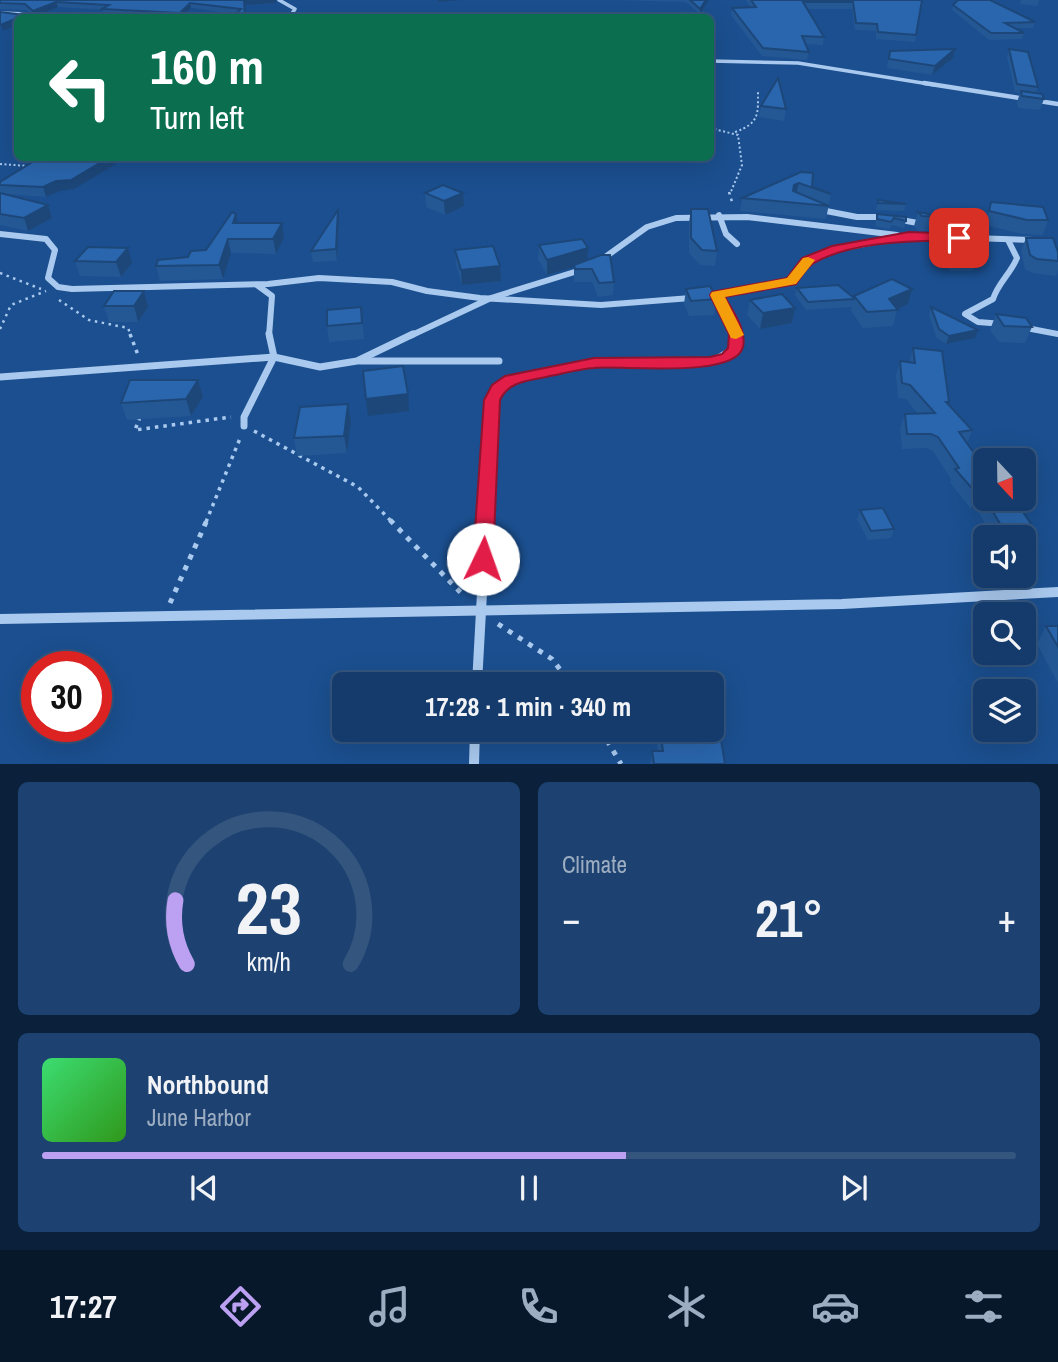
<!DOCTYPE html>
<html lang="en">
<head>
<meta charset="utf-8">
<style>
	:root { --surface:#143b6b; --page:#1d4271; --text:#f1f3f6; --muted:#9dadc1; --line:#33557e; --accent:#bca0f2 }
	body { margin:0; font-family:"Archivo Narrow",sans-serif; background:var(--page); color:var(--text); height:100vh; display:flex; flex-direction:column; font-size:26px; white-space:nowrap }
	* { box-sizing:border-box; margin:0 }
	p { font-size:23px; color:var(--muted) }
	.icon { flex:none; width:38px; height:38px; fill:none; stroke:currentColor; stroke-width:2; stroke-linecap:round; stroke-linejoin:round }
	.map { position:relative; height:764px; overflow:hidden }
	.details { display:flex; flex-direction:column; gap:18px; padding:18px; background:#0b203b; flex:1 }
	.details>* { flex:none }
	.guide { position:absolute; left:14px; top:14px; width:700px; height:147px; border-radius:10px; box-shadow:0 7px 28px #0002,0 0 0 2px var(--line); background:#0b6e4f; color:#fff; overflow:hidden }
	.needle { width:46px; rotate:158deg }
	.fabs { position:absolute; left:973px; top:448px; display:grid; gap:14px }
	.fabs a { display:grid; place-items:center; width:63px; height:63px; border-radius:10px; background:var(--surface); box-shadow:0 7px 28px #0002,0 0 0 2px var(--line); font-size:35px }
	.speed { position:absolute; left:21px; top:651px; display:flex; gap:14px; font-size:35px; font-weight:700; text-align:center }
	.speed>* { display:grid; place-content:center; width:91px; height:91px; border-radius:50%; background:var(--surface); box-shadow:0 7px 28px #0002,0 0 0 2px var(--line); line-height:1 }
	.speed .limit { border:10px solid #d22; background:#fff; color:#111 }
	.pin { position:absolute; display:grid; place-items:center; width:60px; height:60px; color:#fff; margin:-30px; border-radius:14px; box-shadow:0 4px 10px #0006 }
	.me { position:absolute; width:77px; margin:-38px; rotate:3deg; stroke-linejoin:round; filter:drop-shadow(0 0 5px #0008) }
	.turn { display:flex; align-items:center; gap:24px; height:147px; padding:0 21px; font-size:32px }
	.turn .icon { width:91px; height:91px; stroke-width:2.5 }
	.turn b { display:block; font-size:49px; line-height:60px }
	.big { font-size:52px; font-weight:700; line-height:1.1 }
	.details .card { flex:1; display:flex; flex-direction:column; justify-content:center; gap:10px; min-width:0; padding:0 24px; border-radius:10px; background:var(--page) }
	.details .dial { align-items:center; gap:0 }
	.dial svg { height:182px; overflow:visible; fill:none; stroke:var(--line); stroke-width:7; stroke-linecap:round; text-anchor:middle }
	.dial text { fill:var(--text); stroke:none }
	.song { display:flex; align-items:center; gap:21px }
	.cover { width:84px; height:84px; border-radius:10px; background:linear-gradient(135deg,hsl(140 70% 55%),hsl(110 70% 35%)) }
	.played { height:7px; border-radius:4px; background:linear-gradient(90deg,var(--accent) 60%,var(--line) 60%) }
	.keys { display:flex; justify-content:space-around; direction:ltr }
	.heat { display:flex; justify-content:space-between; align-items:center; font-size:38px; direction:ltr }
	.details .tiles { flex:1; display:grid; gap:18px; grid-template-columns:1fr 1fr }
	.card:last-child { grid-column:span 2 }
	.trip { position:absolute; left:332px; top:672px; width:392px; height:70px; border-radius:10px; background:var(--surface); box-shadow:0 7px 28px #0002,0 0 0 2px var(--line); font-weight:700; line-height:70px; text-align:center }
	.dock { display:flex; height:112px; justify-content:space-around; align-items:center; background:#08182b; color:var(--muted) }
	.dock .icon { width:49px; height:49px }
	.dock .current { color:var(--accent) }
	.dock b { font-size:32px; color:var(--text) }
	.map>svg:first-child { display:block }
	.lines { fill:none; stroke-linecap:round; stroke-linejoin:round }
	.path-far3 { stroke:#a9c9ee; stroke-width:2; stroke-dasharray:2 2.5; stroke-linecap:butt }
	.path-far2 { stroke:#a9c9ee; stroke-width:2.5; stroke-dasharray:2.5 4.5; stroke-linecap:butt }
	.path-far1 { stroke:#a9c9ee; stroke-width:3.5; stroke-dasharray:3.5 5; stroke-linecap:butt }
	.path { stroke:#a9c9ee; stroke-width:5; stroke-dasharray:5 7; stroke-linecap:butt }
	.minor-far4 { stroke:#a9c9ee; stroke-width:3.5 }
	.minor-far3 { stroke:#a9c9ee; stroke-width:4.5 }
	.minor-far2 { stroke:#a9c9ee; stroke-width:6 }
	.minor-far1 { stroke:#a9c9ee; stroke-width:7 }
	.minor { stroke:#a9c9ee; stroke-width:10 }
	.wall { fill:#245895 }
	.shaded-wall { fill:#1d4779 }
	.building { fill:#2a66ad; stroke:#1d4779; stroke-width:2 }
	.route { fill:#e11d48; stroke:#92132f; stroke-width:2 }
	.slow { fill:#f59e0b }
</style>
</head>
<body>
<div class="map">
<svg width="1058" height="764" viewBox="0 0 1058 764">
	<rect width="100%" height="100%" fill="#1b4f8f"/>
	<g class="lines">
		<g class="path-far3">
			<path d="M 710,128 L 738,135 L 742,165 L 730,194"/>
			<path d="M 735,132 C 760,123 758,114 758,90"/>
			<path d="M 0,164 L 28,166"/>
		</g>
		<g class="path-far2">
			<path d="M 729,192 L 733,205"/>
			<path d="M 0,273 L 41,289"/>
			<path d="M 59,300 L 89,320 L 128,328 L 131,336"/>
			<path d="M 0,329 L 11,305 L 46,291"/>
		</g>
		<g class="path-far1">
			<path d="M 130,334 L 138,355"/>
			<path d="M 140,417 L 135,430 L 231,417"/>
			<path d="M 254,431 L 358,487 L 392,522"/>
			<path d="M 206,522 L 241,436"/>
		</g>
		<g class="path">
			<path d="M 390,520 L 465,597"/>
			<path d="M 170,603 L 207,520"/>
			<path d="M 498,624 L 552,659 L 571,684"/>
			<path d="M 601,730 L 621,764"/>
		</g>
		<g class="minor-far4">
			<path d="M 279,0 L 295,9 L 289,18"/>
			<path d="M 0,13 L 27,14 L 31,18"/>
			<path d="M 710,61 L 798,63 L 935,85"/>
		</g>
		<path class="minor-far3" d="M 924,83 L 1058,104"/>
		<g class="minor-far2">
			<path d="M 821,210 L 857,217 L 885,217"/>
			<path d="M 719,215 L 726,234 L 737,244"/>
			<path d="M 896,219 L 923,224"/>
			<path d="M 934,226 L 977,236"/>
			<path d="M 0,234 L 46,239 L 55,250 L 48,278 L 58,287 L 72,289 L 268,284 L 319,278 L 392,282 L 427,291 L 480,298 L 601,305 L 691,298"/>
			<path d="M 601,260 L 647,227 L 676,218 L 747,217 L 897,235"/>
			<path d="M 257,285 L 272,296 L 269,336"/>
			<path d="M 717,294 L 735,336"/>
			<path d="M 706,296 L 792,281 L 807,261 L 837,249 L 909,236 L 1033,240"/>
			<path d="M 1003,324 L 978,322 L 965,314 L 993,299 C 998,283 1011,273 1017,258 L 1008,240"/>
			<path d="M 1021,327 L 1058,334"/>
			<path d="M 410,336 L 491,298 L 581,270"/>
		</g>
		<g class="minor-far1">
			<path d="M 269,334 L 274,357 L 320,367 L 357,361 L 413,334"/>
			<path d="M 360,361 L 499,361"/>
			<path d="M 0,377 L 274,357 L 244,417 L 244,426"/>
			<path d="M 486,522 L 492,400 L 497,389 L 511,380 L 594,363 L 711,362 L 732,350 L 735,334"/>
		</g>
		<g class="minor">
			<path d="M 0,619 L 842,604 L 1058,592"/>
			<path d="M 477,684 L 486,520"/>
			<path d="M 474,764 L 475,730"/>
		</g>
	</g>
	<g class="wall">
		<path d="M 0,0 L 276,0 L 276,3 L 245,5 L 236,14 L 191,8 L 182,18 L 104,15 L 103,10 L 58,7 L 35,17 L 27,10 L 0,9 Z"/>
		<path d="M 611,0 L 709,0 L 700,14 L 686,2 Z"/>
		<path d="M 746,0 L 922,0 L 915,42 L 876,39 L 876,31 L 855,30 L 852,9 L 807,9 L 824,37 L 823,45 L 805,44 L 809,52 L 807,60 L 762,56 L 731,15 L 732,8 L 751,8 Z"/>
		<path d="M 1021,0 L 1039,0 L 1038,6 L 1020,4 Z"/>
		<path d="M 953,5 L 1035,22 L 1033,28 L 1016,28 L 1024,33 L 1022,39 L 989,40 L 952,10 Z"/>
		<path d="M 1009,49 L 1038,87 L 1036,93 L 1044,99 L 1040,110 L 1018,108 L 1017,102 L 1020,93 L 1015,92 L 1007,57 Z"/>
		<path d="M 890,51 L 953,58 L 932,75 L 887,68 Z"/>
		<path d="M 761,106 L 786,109 L 784,121 L 759,117 Z"/>
		<path d="M 801,172 L 812,187 L 831,194 L 826,219 L 740,211 L 742,198 Z"/>
		<path d="M 0,182 L 74,189 L 60,191 L 46,197 L 6,194 L 48,205 L 52,218 L 28,231 L 0,225 Z"/>
		<path d="M 425,193 L 463,193 L 464,206 L 445,215 L 426,207 Z"/>
		<path d="M 878,200 L 906,204 L 904,211 L 876,210 Z"/>
		<path d="M 991,202 L 1048,220 L 1043,235 L 1022,234 L 985,225 Z"/>
		<path d="M 691,209 L 717,251 L 715,266 L 700,265 L 689,253 L 689,223 Z"/>
		<path d="M 338,210 L 339,221 L 337,261 L 313,262 L 311,251 Z"/>
		<path d="M 918,212 L 945,217 L 940,231 L 918,231 L 914,226 Z"/>
		<path d="M 877,214 L 906,221 L 904,228 L 892,225 L 889,229 L 875,226 Z"/>
		<path d="M 238,223 L 284,238 L 276,254 L 231,253 L 223,279 L 160,281 L 156,266 L 188,257 L 206,250 Z"/>
		<path d="M 938,236 L 978,256 L 973,271 L 950,271 L 934,251 Z"/>
		<path d="M 1026,238 L 1058,252 L 1058,271 L 1056,276 L 1032,273 L 1025,269 L 1021,251 Z"/>
		<path d="M 539,245 L 587,260 L 614,282 L 613,295 L 598,297 L 592,282 L 574,282 L 574,266 L 547,275 L 538,259 Z"/>
		<path d="M 128,248 L 132,263 L 121,277 L 80,276 L 75,261 Z"/>
		<path d="M 455,250 L 500,266 L 501,281 L 462,285 L 456,265 Z"/>
		<path d="M 797,288 L 854,298 L 854,296 L 912,289 L 908,304 L 897,309 L 893,326 L 863,328 L 851,311 L 852,307 L 806,310 L 795,295 Z"/>
		<path d="M 686,289 L 717,299 L 714,315 L 689,316 L 684,304 Z"/>
		<path d="M 144,291 L 148,307 L 138,322 L 109,322 L 104,306 Z"/>
		<path d="M 750,300 L 795,308 L 792,323 L 760,329 L 747,315 Z"/>
		<path d="M 361,307 L 364,339 L 329,342 L 327,326 Z"/>
		<path d="M 931,307 L 975,338 L 946,344 L 936,337 L 929,315 Z"/>
		<path d="M 996,314 L 1032,327 L 1025,343 L 999,342 L 990,330 Z"/>
		<path d="M 913,348 L 949,402 L 948,405 L 972,430 L 967,444 L 985,499 L 1020,499 L 1018,504 L 1038,534 L 1031,549 L 1024,549 L 1024,537 L 993,537 L 976,508 L 971,509 L 950,483 L 951,479 L 933,451 L 926,448 L 902,449 L 900,428 L 905,414 L 918,414 L 906,399 L 898,398 L 896,375 L 900,361 L 909,362 Z"/>
		<path d="M 198,380 L 203,397 L 191,416 L 127,420 L 121,403 Z"/>
		<path d="M 348,404 L 351,421 L 347,453 L 297,456 L 294,438 Z"/>
		<path d="M 860,510 L 894,529 L 891,538 L 868,540 L 857,519 Z"/>
		<path d="M 1046,626 L 1058,626 L 1058,683 L 1037,644 Z"/>
		<path d="M 659,730 L 712,730 L 725,764 L 650,764 L 652,751 L 658,751 L 657,746 Z"/>
	</g>
	<g class="shaded-wall">
		<path d="M 244,0 L 276,0 L 276,3 L 245,5 L 245,18 Z"/>
		<path d="M 438,0 L 460,0 L 438,2 Z"/>
		<path d="M 706,0 L 709,0 L 700,14 L 700,9 Z"/>
		<path d="M 56,2 L 58,7 L 35,17 L 33,11 Z"/>
		<path d="M 190,3 L 191,8 L 181,18 L 180,13 Z"/>
		<path d="M 18,18 L 18,24 L 3,31 L 1,25 Z"/>
		<path d="M 955,49 L 953,58 L 932,75 L 935,66 Z"/>
		<path d="M 108,158 L 126,158 L 74,189 L 60,191 L 46,197 L 43,187 Z"/>
		<path d="M 799,183 L 796,195 L 791,198 L 794,185 Z"/>
		<path d="M 463,193 L 464,206 L 445,215 L 444,201 Z"/>
		<path d="M 48,205 L 52,218 L 28,231 L 24,218 Z"/>
		<path d="M 338,210 L 339,221 L 337,261 L 336,249 Z"/>
		<path d="M 236,214 L 239,228 L 233,223 Z"/>
		<path d="M 282,223 L 284,238 L 276,254 L 273,239 Z"/>
		<path d="M 228,239 L 231,253 L 223,279 L 219,265 Z"/>
		<path d="M 128,248 L 132,263 L 121,277 L 116,262 Z"/>
		<path d="M 588,248 L 587,263 L 547,275 L 547,260 Z"/>
		<path d="M 500,266 L 501,281 L 462,285 L 461,270 Z"/>
		<path d="M 912,289 L 908,304 L 895,310 L 889,299 Z"/>
		<path d="M 144,291 L 148,307 L 138,322 L 134,306 Z"/>
		<path d="M 795,308 L 792,323 L 760,329 L 763,313 Z"/>
		<path d="M 978,330 L 975,338 L 946,344 L 949,336 Z"/>
		<path d="M 198,380 L 203,397 L 191,416 L 186,399 Z"/>
		<path d="M 408,394 L 409,411 L 368,416 L 366,399 Z"/>
		<path d="M 348,404 L 351,421 L 347,453 L 344,436 Z"/>
		<path d="M 982,493 L 976,508 L 971,509 L 977,494 Z"/>
	</g>
	<g class="building">
		<path d="M 0,0 L 244,0 L 245,18 L 231,18 L 241,9 L 190,3 L 180,13 L 102,9 L 109,5 L 56,2 L 33,11 L 25,4 L 0,3 Z"/>
		<path d="M 690,0 L 706,0 L 700,9 Z"/>
		<path d="M 751,0 L 922,0 L 916,35 L 878,32 L 877,24 L 856,23 L 853,2 L 803,2 L 824,37 L 802,36 L 809,52 L 763,48 L 732,8 L 756,7 Z"/>
		<path d="M 958,0 L 990,0 L 1035,22 L 1005,23 L 1024,33 L 991,33 L 953,5 Z"/>
		<path d="M 0,12 L 25,15 L 0,25 Z"/>
		<path d="M 955,49 L 935,66 L 889,59 L 890,51 Z"/>
		<path d="M 1009,49 L 1028,52 L 1038,87 L 1017,84 Z"/>
		<path d="M 778,78 L 786,109 L 761,106 Z"/>
		<path d="M 1021,91 L 1042,94 L 1044,99 L 1022,96 Z"/>
		<path d="M 39,158 L 108,158 L 71,180 L 56,181 L 43,187 L 0,185 L 0,182 Z"/>
		<path d="M 801,172 L 813,173 L 812,187 L 831,194 L 799,183 L 794,185 L 793,191 L 829,206 L 742,198 Z"/>
		<path d="M 443,185 L 463,193 L 444,201 L 425,193 Z"/>
		<path d="M 0,193 L 48,205 L 24,218 L 0,214 Z"/>
		<path d="M 878,200 L 906,204 L 878,203 Z"/>
		<path d="M 991,202 L 1043,207 L 1048,220 L 1027,220 L 989,211 Z"/>
		<path d="M 691,209 L 708,209 L 717,251 L 702,250 L 691,238 Z"/>
		<path d="M 338,210 L 336,249 L 311,251 Z"/>
		<path d="M 232,212 L 236,214 L 233,223 L 282,223 L 273,239 L 228,239 L 219,265 L 156,266 L 158,260 L 188,257 L 191,251 L 206,250 Z"/>
		<path d="M 918,212 L 945,217 L 922,216 Z"/>
		<path d="M 877,214 L 906,217 L 906,221 L 894,218 L 891,222 L 877,219 Z"/>
		<path d="M 938,236 L 961,236 L 978,256 L 955,256 Z"/>
		<path d="M 1026,238 L 1053,238 L 1058,252 L 1058,261 L 1037,259 L 1030,255 Z"/>
		<path d="M 582,239 L 588,248 L 547,260 L 539,245 Z"/>
		<path d="M 493,246 L 500,266 L 461,270 L 455,250 Z"/>
		<path d="M 88,247 L 128,248 L 116,262 L 75,261 Z"/>
		<path d="M 601,255 L 610,255 L 614,282 L 599,283 L 592,269 L 575,269 L 574,265 Z"/>
		<path d="M 892,279 L 912,289 L 889,299 L 898,310 L 867,312 L 854,296 Z"/>
		<path d="M 838,285 L 854,298 L 854,299 L 808,302 L 797,288 Z"/>
		<path d="M 710,286 L 717,299 L 691,301 L 686,289 Z"/>
		<path d="M 114,291 L 144,291 L 134,306 L 104,306 Z"/>
		<path d="M 782,294 L 795,308 L 763,313 L 750,300 Z"/>
		<path d="M 361,307 L 362,323 L 327,326 L 327,310 Z"/>
		<path d="M 931,307 L 978,330 L 949,336 L 939,329 Z"/>
		<path d="M 996,314 L 1026,318 L 1032,327 L 1004,326 Z"/>
		<path d="M 913,348 L 942,351 L 949,402 L 946,402 L 972,430 L 959,432 L 979,460 L 998,460 L 985,460 L 985,499 L 982,493 L 977,494 L 955,469 L 959,468 L 938,437 L 931,434 L 907,434 L 905,414 L 935,413 L 910,385 L 902,383 L 900,361 L 915,363 Z"/>
		<path d="M 403,366 L 408,394 L 366,399 L 363,371 Z"/>
		<path d="M 130,380 L 198,380 L 186,399 L 121,403 Z"/>
		<path d="M 348,404 L 344,436 L 294,438 L 300,407 Z"/>
		<path d="M 985,499 L 1014,499 L 1038,534 L 1007,535 Z"/>
		<path d="M 883,508 L 894,529 L 871,531 L 860,510 Z"/>
		<path d="M 1046,626 L 1058,626 L 1058,647 Z"/>
		<path d="M 712,728 L 719,728 L 725,764 L 654,764 L 652,751 L 663,751 L 660,730 L 712,730 Z"/>
	</g>
	<path class="route" d="M 909,232 L 959,234 L 965,238 L 959,241 C 916,240 852,241 814,263 C 807,267 801,277 796,284 L 725,297 C 733,312 747,330 743,347 C 735,379 622,365 594,368 C 578,369 562,374 546,377 C 528,381 509,381 500,400 L 493,559 L 490,564 L 483,566 L 476,564 L 473,559 L 484,400 L 492,385 L 505,376 L 594,358 L 710,357 L 722,354 L 728,348 L 729,334 L 710,295 L 712,292 L 787,278 L 802,258 L 832,246 Z"/>
	<path class="slow" d="M 808,257 L 815,260 L 796,284 L 725,297 L 744,335 L 736,339 L 731,338 L 710,295 L 712,292 L 787,278 L 803,258 Z"/>
</svg>
<div class="fabs">
<a><svg class="needle" viewBox="-14 -14 28 28"><path d="M0-13l5 13h-10z" fill="#e53935"/><path d="M0 13l5-13h-10z" fill="#9dadc1"/></svg></a>
<a><svg class="icon" aria-label="sound" viewBox="0 0 24 24"><path d="M4 9h4l5-4v14l-5-4H4zM17 9q2 3 0 6"/></svg></a>
<a><svg class="icon" aria-label="search" viewBox="0 0 24 24"><circle cx="10" cy="10" r="6"/><path d="M15 15l6 6"/></svg></a>
<a><svg class="icon" aria-label="layers" viewBox="0 0 24 24"><path d="M12 4l9 5-9 5-9-5zM3 14l9 5 9-5"/></svg></a>
</div>
<div class="speed"><div class="limit">30</div></div>
<div class="pin" style="left:959px;top:238px;background:#d93025"><svg class="icon" aria-label="arrive" viewBox="0 0 24 24"><path d="M6 21V4h12l-3 4 3 4H6"/></svg></div>
<svg class="me" style="left:483px;top:559px" viewBox="-20 -20 40 40"><circle r="19" fill="#fff"/><path d="M0-13L10 11 0 6-10 11z" fill="#e11d48"/></svg>
<div class="trip">17:28 · 1 min · 340 m</div>
<div class="guide">
<div class="turn"><svg class="icon" aria-label="left" viewBox="0 0 24 24"><path d="M17 20v-9H6M10 6l-5 5 5 5"/></svg><div><b>160 m</b>Turn left</div></div>
</div>
</div>
<section class="details">
<div class="tiles">
<div class="card dial"><svg viewBox="0 0 100 80">
<path d="M14 69A42 42 0 1 1 86 69"/>
<path d="M14 69A42 42 0 0 1 9 41" stroke="#bca0f2"/>
<text x="50" y="56" font-size="32" font-weight="700">23</text>
<text x="50" y="72" font-size="11">km/h</text>
</svg></div>
<div class="card"><p>Climate</p>
<div class="heat"><a>−</a><b class="big">21°</b><a>+</a></div>
</div>
<div class="card">
<div class="song"><i class="cover"></i><div><b>Northbound</b><p>June Harbor</p></div></div>
<div class="played"></div>
<div class="keys"><svg class="icon" aria-label="previous" viewBox="0 0 24 24"><path d="M18 5L8 12l10 7zM5 5v14"/></svg><svg class="icon" aria-label="pause" viewBox="0 0 24 24"><path d="M8 5v14M16 5v14"/></svg><svg class="icon" aria-label="next" viewBox="0 0 24 24"><path d="M6 5l10 7-10 7zM19 5v14"/></svg></div>
</div>
</div>
</section>
<nav class="dock">
<b>17:27</b>
<svg class="icon current" aria-label="directions" viewBox="0 0 24 24"><path d="M12 3l9 9-9 9-9-9zM9 14v-3h6M13 9l2 2-2 2"/></svg>
<svg class="icon" aria-label="music" viewBox="0 0 24 24"><path d="M9 18V5l10-2v13"/><circle cx="6" cy="18" r="3"/><circle cx="16" cy="16" r="3"/></svg>
<svg class="icon" aria-label="phone" viewBox="0 0 24 24"><path d="M5 4h4l2 5-3 2q2 4 5 5l2-3 5 2v4C11 20 4 13 5 4z"/></svg>
<svg class="icon" aria-label="climate" viewBox="0 0 24 24"><path d="M12 3v18M4 7l16 10M4 17L20 7"/></svg>
<svg class="icon" aria-label="car" viewBox="0 0 24 24"><path d="M5 17H2v-5l4-1 3-4h7l3 4 3 1v5h-3M9 17h6M6 11h13"/><circle cx="7" cy="17" r="2"/><circle cx="17" cy="17" r="2"/></svg>
<svg class="icon" aria-label="filters" viewBox="0 0 24 24"><path d="M4 7h16M4 17h16"/><circle cx="9" cy="7" r="2"/><circle cx="15" cy="17" r="2"/></svg>
</nav>
</body>
</html>
